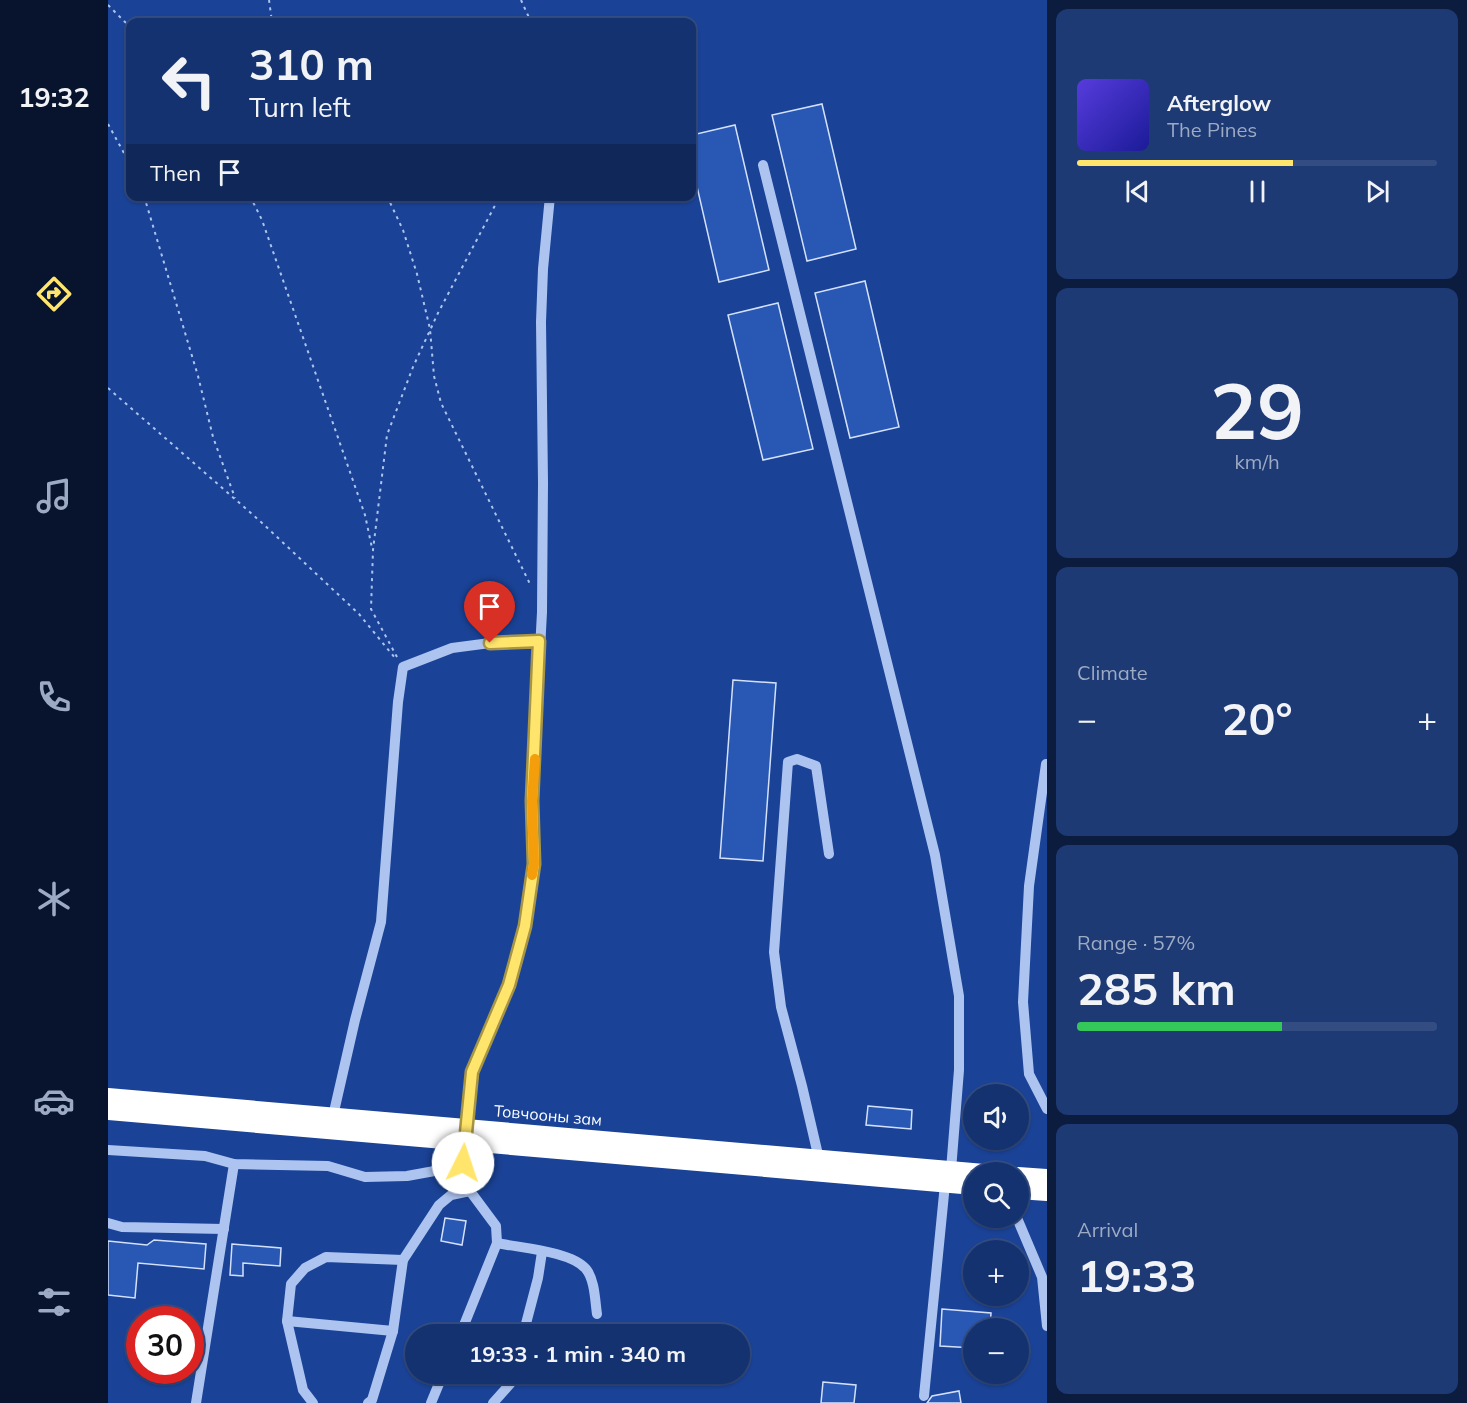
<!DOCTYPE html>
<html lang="en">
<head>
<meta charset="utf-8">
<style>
	:root { --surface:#143270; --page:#1d3a75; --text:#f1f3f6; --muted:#9daac3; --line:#334d83; --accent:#ffe56c }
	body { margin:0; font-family:Mulish,sans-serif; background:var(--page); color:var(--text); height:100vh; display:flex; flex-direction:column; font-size:22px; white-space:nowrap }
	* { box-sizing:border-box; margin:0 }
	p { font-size:20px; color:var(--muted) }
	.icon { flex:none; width:33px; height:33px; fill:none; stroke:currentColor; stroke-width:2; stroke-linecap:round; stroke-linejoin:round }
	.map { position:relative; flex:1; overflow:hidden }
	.drawer { display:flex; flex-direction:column; gap:9px; padding:9px; background:#0b1c3e; width:420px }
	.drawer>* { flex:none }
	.banner { position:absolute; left:18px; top:18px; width:570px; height:183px; border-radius:12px; box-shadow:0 2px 4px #0004,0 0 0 2px var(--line); background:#143270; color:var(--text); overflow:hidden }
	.buttons { position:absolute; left:855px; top:1084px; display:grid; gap:12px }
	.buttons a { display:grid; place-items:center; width:66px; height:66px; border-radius:50%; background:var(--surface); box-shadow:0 2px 4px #0004,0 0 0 2px var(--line); font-size:30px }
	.speed { position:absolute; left:18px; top:1306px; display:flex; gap:12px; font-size:30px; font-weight:700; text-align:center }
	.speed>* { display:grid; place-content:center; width:78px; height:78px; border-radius:50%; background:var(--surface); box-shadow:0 2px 4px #0004,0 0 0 2px var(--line); line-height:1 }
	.speed .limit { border:9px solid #d22; background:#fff; color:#111 }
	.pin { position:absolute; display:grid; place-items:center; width:51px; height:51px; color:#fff; margin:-62px -26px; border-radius:50% 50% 50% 0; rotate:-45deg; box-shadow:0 0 6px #0007 }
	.pin .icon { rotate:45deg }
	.me { position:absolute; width:66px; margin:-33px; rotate:4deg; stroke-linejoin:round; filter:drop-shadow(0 0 4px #0008) }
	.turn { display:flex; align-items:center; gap:21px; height:126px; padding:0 24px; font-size:27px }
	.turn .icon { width:78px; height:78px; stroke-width:2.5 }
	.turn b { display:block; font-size:42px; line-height:51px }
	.then { display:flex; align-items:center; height:57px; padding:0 24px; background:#0003; gap:12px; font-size:22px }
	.big { font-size:45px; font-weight:700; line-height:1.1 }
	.drawer .tile { flex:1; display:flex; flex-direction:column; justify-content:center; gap:9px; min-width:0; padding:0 21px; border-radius:12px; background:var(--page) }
	.drawer .dial { align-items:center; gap:0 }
	.dial b { font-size:78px; line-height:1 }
	.song { display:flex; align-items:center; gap:18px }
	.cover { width:72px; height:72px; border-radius:9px; background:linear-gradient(135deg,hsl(250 70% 55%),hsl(240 70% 35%)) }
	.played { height:6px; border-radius:3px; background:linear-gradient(90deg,var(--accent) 60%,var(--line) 60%) }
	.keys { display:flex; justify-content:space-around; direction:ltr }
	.heat { display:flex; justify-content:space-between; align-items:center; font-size:33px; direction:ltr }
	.charge { height:9px; border-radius:4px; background:linear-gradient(90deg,#34c759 57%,var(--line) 0) }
	.trip { position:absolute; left:297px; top:1324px; width:345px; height:60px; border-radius:30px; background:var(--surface); box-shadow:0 2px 4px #0004,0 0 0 2px var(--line); font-weight:700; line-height:60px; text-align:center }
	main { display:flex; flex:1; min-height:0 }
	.tab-bar { display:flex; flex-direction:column; width:108px; justify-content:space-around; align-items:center; background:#08142d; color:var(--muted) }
	.tab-bar .icon { width:42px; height:42px }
	.tab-bar .selected { color:var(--accent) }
	.tab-bar b { font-size:27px; color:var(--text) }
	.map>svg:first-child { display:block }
	.building { fill:#2958b4; stroke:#d4e1fb; stroke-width:1.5 }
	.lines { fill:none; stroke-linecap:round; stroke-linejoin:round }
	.path { stroke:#adc4f0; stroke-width:2; stroke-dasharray:3 4.5; stroke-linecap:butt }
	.minor { stroke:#adc4f0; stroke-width:10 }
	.highway { stroke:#fff; stroke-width:18 }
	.route-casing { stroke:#a69546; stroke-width:15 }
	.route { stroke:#ffe56c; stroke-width:10 }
	.slow { stroke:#f59e0b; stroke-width:10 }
	.labels { text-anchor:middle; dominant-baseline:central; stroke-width:6; stroke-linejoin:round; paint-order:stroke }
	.street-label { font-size:16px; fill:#fff; stroke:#1a4296 }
</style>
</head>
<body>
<main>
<nav class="tab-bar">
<b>19:32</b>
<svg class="icon selected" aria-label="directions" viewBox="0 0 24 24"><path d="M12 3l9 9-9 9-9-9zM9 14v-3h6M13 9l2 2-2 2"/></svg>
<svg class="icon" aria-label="music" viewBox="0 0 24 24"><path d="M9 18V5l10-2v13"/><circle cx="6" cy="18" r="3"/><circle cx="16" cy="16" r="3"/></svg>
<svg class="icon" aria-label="phone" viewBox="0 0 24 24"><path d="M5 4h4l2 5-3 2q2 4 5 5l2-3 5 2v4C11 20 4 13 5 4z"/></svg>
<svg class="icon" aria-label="climate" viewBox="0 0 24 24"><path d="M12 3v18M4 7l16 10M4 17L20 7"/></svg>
<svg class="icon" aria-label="car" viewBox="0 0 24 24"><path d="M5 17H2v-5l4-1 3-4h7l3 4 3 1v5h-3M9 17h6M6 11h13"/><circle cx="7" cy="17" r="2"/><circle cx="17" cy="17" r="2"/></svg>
<svg class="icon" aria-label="filters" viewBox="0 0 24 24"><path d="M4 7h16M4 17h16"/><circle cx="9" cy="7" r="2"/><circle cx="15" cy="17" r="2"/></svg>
</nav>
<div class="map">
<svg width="939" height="1403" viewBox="0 0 939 1403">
	<rect width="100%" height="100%" fill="#1a4296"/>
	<g class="building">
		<path d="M 714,104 L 748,249 L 699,261 L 664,115 Z"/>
		<path d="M 627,125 L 661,270 L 611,282 L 584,165 L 584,135 Z"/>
		<path d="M 757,281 L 791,427 L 742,438 L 707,293 Z"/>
		<path d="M 670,303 L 705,449 L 655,460 L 620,315 Z"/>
		<path d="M 625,680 L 668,683 L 655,861 L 612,858 Z"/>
		<path d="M 760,1106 L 804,1110 L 803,1129 L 758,1125 Z"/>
		<path d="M 337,1218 L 358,1221 L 354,1245 L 333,1241 Z"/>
		<path d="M 46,1240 L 98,1244 L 96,1269 L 30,1263 L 27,1298 L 0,1295 L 0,1241 L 39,1245 Z"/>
		<path d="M 124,1244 L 173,1248 L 172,1266 L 135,1263 L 135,1276 L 122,1275 Z"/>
		<path d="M 834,1309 L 883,1313 L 882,1329 L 866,1329 L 866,1348 L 832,1346 Z"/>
		<path d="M 715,1382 L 748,1385 L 746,1403 L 713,1403 Z"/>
		<path d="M 851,1391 L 853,1403 L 819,1403 L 824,1396 Z"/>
	</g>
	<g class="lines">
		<g class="path">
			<path d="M 161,0 L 164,22"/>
			<path d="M 413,0 L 423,22"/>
			<path d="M 0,5 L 22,27"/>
			<path d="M 0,124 L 22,164"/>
			<path d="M 36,196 L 90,376 L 105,437 L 127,498"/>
			<path d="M 142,196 L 154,220 L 257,515 L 264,548"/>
			<path d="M 279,196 L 295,230 L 309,274 L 322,329 L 326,376 L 333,403 L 422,584"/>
			<path d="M 0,388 L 152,521 L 251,614 L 287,658"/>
			<path d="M 289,657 L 263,609 L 265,550 L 279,435 L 305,367 L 330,313 L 392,196"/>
		</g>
		<g class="minor">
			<path d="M 655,165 L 827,855 L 851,996 L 851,1070 L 843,1170"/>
			<path d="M 938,764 L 921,886 L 915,1002 L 921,1074 L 939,1109"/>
			<path d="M 225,1116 L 247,1020 L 273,922 L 290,702 L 295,667 L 344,648 L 382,643 L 431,641"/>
			<path d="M 0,1150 L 97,1156 L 126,1164 L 220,1166 L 257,1177 L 299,1176 L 332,1170 L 355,1163"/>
			<path d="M 711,1159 L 694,1086 L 673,1007 L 666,952 L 680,762 L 689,759 L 708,766 L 721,854"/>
			<path d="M 909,1218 L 934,1277 L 939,1326"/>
			<path d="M 0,1223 L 14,1227 L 116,1229"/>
			<path d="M 389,1243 C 412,1248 463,1251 478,1269 C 487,1280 487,1301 489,1314"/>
			<path d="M 179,1321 L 285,1331"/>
			<path d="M 352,1335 L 389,1243 L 388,1226 L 362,1191 L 354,1174 L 364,1072 L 401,985 L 417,926 L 426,864 L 424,801 L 434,612 L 435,483 L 433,322 L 435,269 L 442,196"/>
			<path d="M 415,1335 L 430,1278 L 434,1252"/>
			<path d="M 816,1396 L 837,1184"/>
			<path d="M 88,1403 L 126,1164"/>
			<path d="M 205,1403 L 195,1390 L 179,1321 L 183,1284 L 197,1268 L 218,1257 L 295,1260"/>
			<path d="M 260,1403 L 264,1400 L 285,1331 L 295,1260 L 331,1205 L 343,1195 L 362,1191"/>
			<path d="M 323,1403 L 335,1374"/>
			<path d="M 385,1403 L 402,1384 L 405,1374"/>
		</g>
		<g class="highway">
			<path d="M 0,1097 L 876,1173"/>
			<path d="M 0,1111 L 866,1186"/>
			<path d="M 910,1176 L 939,1178"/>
			<path d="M 910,1190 L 939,1192"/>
		</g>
	</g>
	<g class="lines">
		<defs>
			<path id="route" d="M 355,1163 L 364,1072 L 401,985 L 417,926 L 426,864 L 424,801 L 431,641 L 382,643"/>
		</defs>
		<use href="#route" class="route-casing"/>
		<use href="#route" class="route"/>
		<path class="slow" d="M 424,875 L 426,864 L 424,801 L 427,759"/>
	</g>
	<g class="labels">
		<g class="street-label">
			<text transform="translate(440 1115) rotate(5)">Товчооны зам</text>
		</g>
	</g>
</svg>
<div class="buttons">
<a><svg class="icon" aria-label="sound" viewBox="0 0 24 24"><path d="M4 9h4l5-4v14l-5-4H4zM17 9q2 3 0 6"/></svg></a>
<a><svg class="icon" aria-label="search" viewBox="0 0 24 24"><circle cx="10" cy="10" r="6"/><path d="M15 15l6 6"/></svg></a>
<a>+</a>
<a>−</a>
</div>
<div class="speed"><div class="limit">30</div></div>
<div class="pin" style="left:382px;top:643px;background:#d93025"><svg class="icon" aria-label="arrive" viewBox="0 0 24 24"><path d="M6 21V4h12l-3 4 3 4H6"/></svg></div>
<svg class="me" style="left:355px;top:1163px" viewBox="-20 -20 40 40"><circle r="19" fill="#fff"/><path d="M0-13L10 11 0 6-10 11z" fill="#ffe56c"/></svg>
<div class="trip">19:33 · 1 min · 340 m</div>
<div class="banner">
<div class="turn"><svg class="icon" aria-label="left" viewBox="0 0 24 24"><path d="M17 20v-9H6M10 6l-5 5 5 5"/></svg><div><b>310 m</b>Turn left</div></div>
<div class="then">Then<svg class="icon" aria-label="arrive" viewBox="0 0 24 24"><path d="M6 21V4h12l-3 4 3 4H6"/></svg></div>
</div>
</div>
<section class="drawer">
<div class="tile">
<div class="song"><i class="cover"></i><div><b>Afterglow</b><p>The Pines</p></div></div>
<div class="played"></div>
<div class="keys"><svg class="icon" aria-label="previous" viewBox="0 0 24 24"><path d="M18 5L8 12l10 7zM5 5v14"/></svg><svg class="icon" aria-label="pause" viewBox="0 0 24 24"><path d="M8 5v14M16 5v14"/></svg><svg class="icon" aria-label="next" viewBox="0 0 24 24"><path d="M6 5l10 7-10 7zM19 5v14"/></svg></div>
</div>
<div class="tile dial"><b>29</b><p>km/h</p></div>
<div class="tile"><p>Climate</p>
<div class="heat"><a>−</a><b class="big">20°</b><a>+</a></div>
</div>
<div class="tile"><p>Range · 57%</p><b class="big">285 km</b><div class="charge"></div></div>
<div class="tile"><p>Arrival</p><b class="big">19:33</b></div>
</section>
</main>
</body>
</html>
